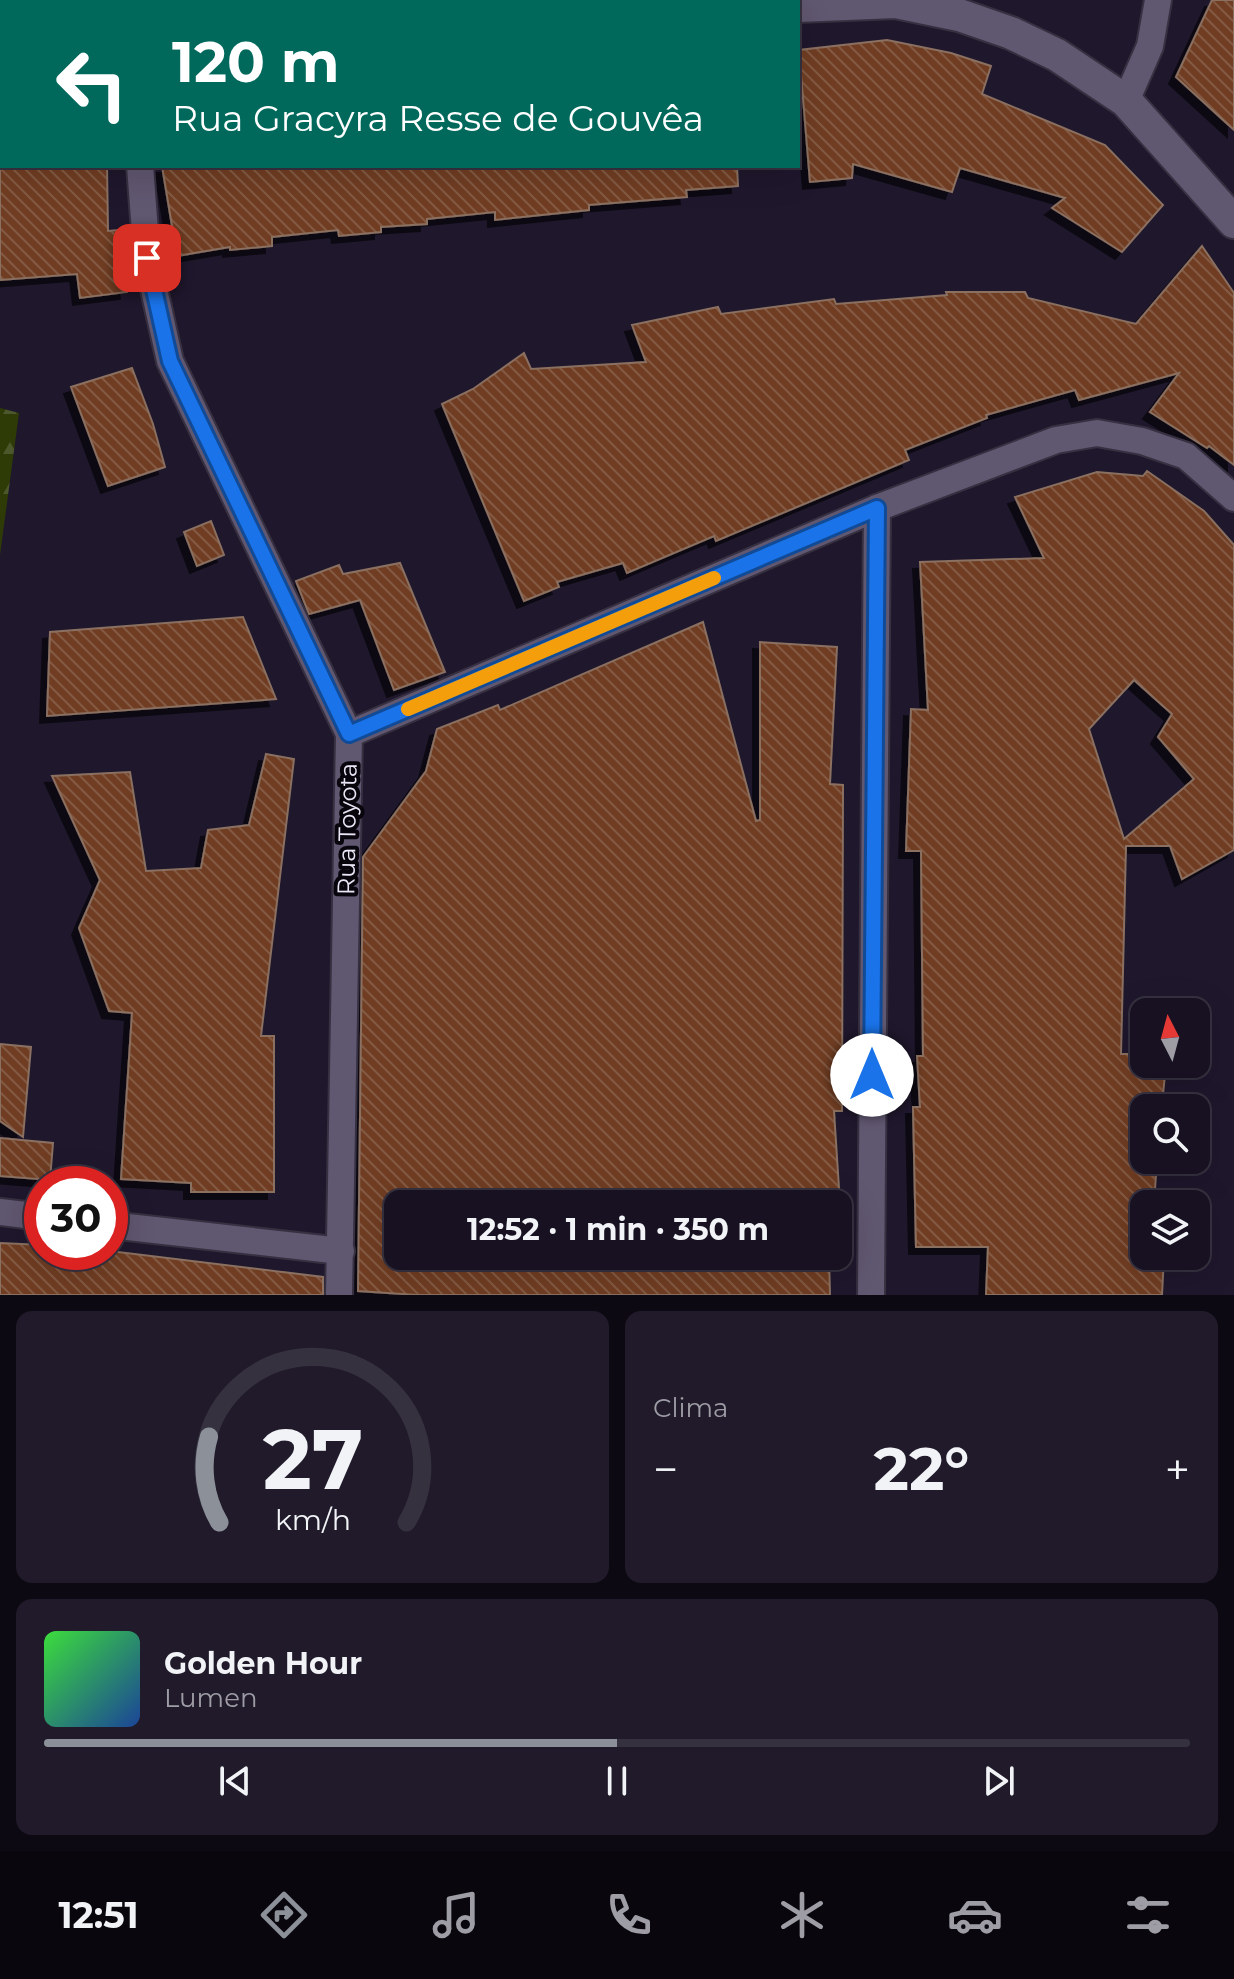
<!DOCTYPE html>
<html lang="pt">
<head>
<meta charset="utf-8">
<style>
	:root { --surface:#171121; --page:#201a2a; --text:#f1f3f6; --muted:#9e9da5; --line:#36313f; --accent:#8c9099 }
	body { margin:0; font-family:Montserrat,sans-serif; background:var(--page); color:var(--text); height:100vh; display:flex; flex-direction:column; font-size:30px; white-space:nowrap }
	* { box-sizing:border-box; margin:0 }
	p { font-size:26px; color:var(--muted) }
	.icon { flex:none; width:44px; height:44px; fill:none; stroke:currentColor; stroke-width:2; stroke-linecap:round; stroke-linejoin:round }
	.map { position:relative; height:1295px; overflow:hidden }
	.sheet { display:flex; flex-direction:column; gap:16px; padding:16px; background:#0d0912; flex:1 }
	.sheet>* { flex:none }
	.banner { position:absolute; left:0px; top:0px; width:800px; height:168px; box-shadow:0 8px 32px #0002,0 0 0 2px var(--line); background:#00695c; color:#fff; overflow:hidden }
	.needle { width:52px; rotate:354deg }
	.controls { position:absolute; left:1130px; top:998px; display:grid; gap:16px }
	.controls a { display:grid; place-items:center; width:80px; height:80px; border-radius:16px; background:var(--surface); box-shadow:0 8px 32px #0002,0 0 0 2px var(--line); font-size:40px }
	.speed { position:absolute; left:24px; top:1166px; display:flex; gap:16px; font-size:40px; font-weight:700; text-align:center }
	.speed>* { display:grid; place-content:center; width:104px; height:104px; border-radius:50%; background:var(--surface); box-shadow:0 8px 32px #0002,0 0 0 2px var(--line); line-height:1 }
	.speed .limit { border:12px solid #d22; background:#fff; color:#111 }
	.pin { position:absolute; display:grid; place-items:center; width:68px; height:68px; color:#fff; margin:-34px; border-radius:16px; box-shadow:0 4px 12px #0006 }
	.me { position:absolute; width:88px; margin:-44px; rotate:0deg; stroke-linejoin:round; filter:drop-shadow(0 0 6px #0008) }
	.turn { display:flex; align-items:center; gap:28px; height:168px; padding:0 40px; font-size:36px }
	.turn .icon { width:104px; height:104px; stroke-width:2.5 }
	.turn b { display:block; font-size:56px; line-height:68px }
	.big { font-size:60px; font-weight:700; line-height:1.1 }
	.sheet .tile { flex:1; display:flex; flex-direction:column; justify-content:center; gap:12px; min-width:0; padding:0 28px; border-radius:16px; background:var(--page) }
	.sheet .dial { align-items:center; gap:0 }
	.dial svg { height:208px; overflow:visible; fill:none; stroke:var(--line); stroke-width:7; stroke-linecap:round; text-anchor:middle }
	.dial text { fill:var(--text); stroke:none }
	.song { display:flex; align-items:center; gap:24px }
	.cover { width:96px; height:96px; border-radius:12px; background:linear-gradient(135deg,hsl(120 70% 55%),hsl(220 70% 35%)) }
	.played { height:8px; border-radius:4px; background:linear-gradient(90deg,var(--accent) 50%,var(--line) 50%) }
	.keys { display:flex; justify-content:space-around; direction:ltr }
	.heat { display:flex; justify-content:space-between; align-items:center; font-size:44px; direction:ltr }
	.sheet .tiles { flex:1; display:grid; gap:16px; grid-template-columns:1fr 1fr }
	.tile:last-child { grid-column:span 2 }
	.trip { position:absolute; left:384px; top:1190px; width:468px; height:80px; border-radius:16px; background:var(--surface); box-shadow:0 8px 32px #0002,0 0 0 2px var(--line); font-weight:700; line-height:80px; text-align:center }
	.dock { display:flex; height:128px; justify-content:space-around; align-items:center; background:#09070d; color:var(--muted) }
	.dock .icon { width:56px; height:56px }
	.dock .active { color:var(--accent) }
	.dock b { font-size:36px; color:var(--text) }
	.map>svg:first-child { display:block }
	.forest { fill:url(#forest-firs) }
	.building { fill:url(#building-back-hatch); stroke:#8a6f60; stroke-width:2; fill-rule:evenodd; filter:url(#shadow) }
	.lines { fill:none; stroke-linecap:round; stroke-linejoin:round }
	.minor-casing { stroke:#363041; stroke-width:30 }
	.tertiary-casing { stroke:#363041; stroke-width:36 }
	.minor { stroke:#605770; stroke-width:26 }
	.tertiary { stroke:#605770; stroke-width:32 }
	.route-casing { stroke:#114b97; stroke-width:20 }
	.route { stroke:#1a73e8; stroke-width:14 }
	.slow { stroke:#f59e0b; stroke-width:14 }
	.labels { text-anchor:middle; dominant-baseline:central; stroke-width:8; stroke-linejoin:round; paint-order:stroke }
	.street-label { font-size:24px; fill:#ebe6f5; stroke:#08050d }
</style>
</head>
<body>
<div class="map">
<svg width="1234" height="1295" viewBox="0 0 1234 1295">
	<defs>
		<pattern id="forest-firs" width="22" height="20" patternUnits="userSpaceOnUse" patternTransform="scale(2)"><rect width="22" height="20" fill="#2e3b06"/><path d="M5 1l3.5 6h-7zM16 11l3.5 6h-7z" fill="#4c572b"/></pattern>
		<pattern id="building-back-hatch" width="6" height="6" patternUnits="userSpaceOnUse" patternTransform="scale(2)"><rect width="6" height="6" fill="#6f3e22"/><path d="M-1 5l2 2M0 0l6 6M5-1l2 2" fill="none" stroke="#845a43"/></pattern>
		<filter id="shadow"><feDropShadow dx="-7" dy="7" stdDeviation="0" flood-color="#0009"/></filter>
	</defs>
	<rect width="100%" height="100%" fill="#1f172c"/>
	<path class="forest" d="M 0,408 L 19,413 L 0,555 Z"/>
	<g class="building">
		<path d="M 1212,0 L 1234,0 L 1234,130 L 1176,77 Z"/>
		<path d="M 887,40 L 951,53 L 991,66 L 982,94 L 1105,145 L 1163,205 L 1122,252 L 1052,208 L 1065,198 L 960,168 L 952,192 L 853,164 L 852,178 L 810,182 L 799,50 Z"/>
		<path d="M 0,166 L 107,166 L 108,231 L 118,230 L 127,292 L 80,298 L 77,274 L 0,280 Z"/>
		<path d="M 162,166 L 737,166 L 738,186 L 686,190 L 687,197 L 589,205 L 589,210 L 495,220 L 495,212 L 427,219 L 427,224 L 381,227 L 381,232 L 339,236 L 338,230 L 272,237 L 272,246 L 230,250 L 230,247 L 177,256 Z"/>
		<path d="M 1202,246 L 1234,293 L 1234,465 L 1209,446 L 1207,448 L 1150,412 L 1179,373 L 1079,400 L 1075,390 L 986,415 L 987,418 L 905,450 L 909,460 L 716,541 L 714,536 L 627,573 L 623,563 L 557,582 L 559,587 L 524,601 L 442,404 L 473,389 L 524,353 L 531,369 L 646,362 L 632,325 L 718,307 L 721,314 L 834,299 L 836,304 L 947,295 L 946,292 L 1025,292 L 1028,298 L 1136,324 Z"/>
		<path d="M 132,368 L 153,424 L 165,467 L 108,486 L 71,387 Z"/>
		<path d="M 1147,471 L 1204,511 L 1234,545 L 1234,850 L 1182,879 L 1170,846 L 1126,846 L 1121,1054 L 1144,1054 L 1144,1064 L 1166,1064 L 1162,1105 L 1144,1104 L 1144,1160 L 1157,1160 L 1154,1204 L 1144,1204 L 1144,1256 L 1164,1256 L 1162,1295 L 986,1295 L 988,1247 L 916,1247 L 913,1107 L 920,1107 L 917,1056 L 923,1056 L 921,851 L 906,851 L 911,709 L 928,710 L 920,562 L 1044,558 L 1015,497 L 1097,472 L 1143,476 ZM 1134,680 L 1172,714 L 1158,737 L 1194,779 L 1124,839 L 1089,729 Z"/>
		<path d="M 211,521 L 224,555 L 197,566 L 184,532 Z"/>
		<path d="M 400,563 L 445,672 L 394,690 L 360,600 L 309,614 L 296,581 L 339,565 L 343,574 Z"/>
		<path d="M 243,617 L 276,699 L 47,716 L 50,632 Z"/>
		<path d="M 703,622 L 756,821 L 760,820 L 760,642 L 837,647 L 830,784 L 843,785 L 842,1111 L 834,1111 L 840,1204 L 398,1204 L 398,1256 L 829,1256 L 830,1295 L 417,1295 L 358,1291 L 363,857 L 426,771 L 437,729 L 498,705 L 500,710 Z"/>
		<path d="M 266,754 L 294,759 L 261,1036 L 274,1036 L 274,1192 L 191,1192 L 191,1183 L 121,1179 L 132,1013 L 109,1011 L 79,928 L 100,880 L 52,776 L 130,772 L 146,871 L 201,868 L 208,830 L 249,825 Z"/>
		<path d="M 0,1044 L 31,1047 L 23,1137 L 0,1121 Z"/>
		<path d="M 0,1138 L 53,1143 L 50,1180 L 0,1176 Z"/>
		<path d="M 0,1243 L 42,1245 L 42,1252 L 118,1252 L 323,1277 L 323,1295 L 0,1295 Z"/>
	</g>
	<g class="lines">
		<defs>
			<g id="minor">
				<path d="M 469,0 L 470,2"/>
				<path d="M 1126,101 L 1150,46 L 1158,0"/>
				<path d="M 140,166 L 147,258 L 170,361 L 349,734 L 339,1295"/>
				<path d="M 349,734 L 877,508 L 1056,440 L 1097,433 L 1142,441 L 1186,456 L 1234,498"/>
				<path d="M 0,1212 L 42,1217"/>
				<path d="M 110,1225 L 341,1251"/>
				<path d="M 871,1295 L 877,508"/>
			</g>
			<g id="tertiary">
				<path d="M 122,0 L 122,2"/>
				<path d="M 764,0 L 770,2"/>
				<path d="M 608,2 L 628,0"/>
				<path d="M 798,6 L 896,2 L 959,15 L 1011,33 L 1057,55 L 1126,101 L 1234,222"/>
				<path d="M 0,65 L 2,64"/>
				<path d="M 0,105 L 2,105"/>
			</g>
		</defs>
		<use href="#minor" class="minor-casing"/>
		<use href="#tertiary" class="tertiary-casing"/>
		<use href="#minor" class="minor"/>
		<use href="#tertiary" class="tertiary"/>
	</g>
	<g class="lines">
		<defs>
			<path id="route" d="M 147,258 L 170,361 L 349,734 L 877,508 L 872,1075"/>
		</defs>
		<use href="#route" class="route-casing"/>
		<use href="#route" class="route"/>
		<path class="slow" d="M 408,709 L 714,578"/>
	</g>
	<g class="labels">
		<g class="street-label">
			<text transform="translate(347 829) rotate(-89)">Rua Toyota</text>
		</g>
	</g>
</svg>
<div class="controls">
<a><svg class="needle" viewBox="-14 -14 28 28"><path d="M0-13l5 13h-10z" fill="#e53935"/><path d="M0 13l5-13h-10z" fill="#9e9da5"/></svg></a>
<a><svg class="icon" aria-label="search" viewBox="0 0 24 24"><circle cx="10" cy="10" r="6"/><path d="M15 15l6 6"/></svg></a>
<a><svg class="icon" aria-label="layers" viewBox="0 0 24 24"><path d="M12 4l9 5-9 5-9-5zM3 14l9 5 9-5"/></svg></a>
</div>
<div class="speed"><div class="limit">30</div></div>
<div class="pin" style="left:147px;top:258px;background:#d93025"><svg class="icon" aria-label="arrive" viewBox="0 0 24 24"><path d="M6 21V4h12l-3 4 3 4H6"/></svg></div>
<svg class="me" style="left:872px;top:1075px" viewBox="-20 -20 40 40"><circle r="19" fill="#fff"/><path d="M0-13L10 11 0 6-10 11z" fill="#1a73e8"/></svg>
<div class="trip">12:52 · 1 min · 350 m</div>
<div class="banner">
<div class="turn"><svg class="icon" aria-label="left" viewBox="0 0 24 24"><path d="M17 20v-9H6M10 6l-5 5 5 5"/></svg><div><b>120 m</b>Rua Gracyra Resse de Gouvêa</div></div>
</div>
</div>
<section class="sheet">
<div class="tiles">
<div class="tile dial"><svg viewBox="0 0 100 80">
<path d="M14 69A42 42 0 1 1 86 69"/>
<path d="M14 69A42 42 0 0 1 10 36" stroke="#8c9099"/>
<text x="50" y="56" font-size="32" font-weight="700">27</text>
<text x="50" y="72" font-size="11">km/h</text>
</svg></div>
<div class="tile"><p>Clima</p>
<div class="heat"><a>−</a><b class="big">22°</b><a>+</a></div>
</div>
<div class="tile">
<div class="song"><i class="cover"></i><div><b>Golden Hour</b><p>Lumen</p></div></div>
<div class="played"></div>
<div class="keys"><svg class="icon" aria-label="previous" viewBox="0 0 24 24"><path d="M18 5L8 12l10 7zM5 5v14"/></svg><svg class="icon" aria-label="pause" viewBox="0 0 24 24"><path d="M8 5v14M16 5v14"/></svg><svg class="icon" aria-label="next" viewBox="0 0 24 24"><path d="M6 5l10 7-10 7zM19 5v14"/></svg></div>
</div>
</div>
</section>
<nav class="dock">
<b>12:51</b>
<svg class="icon active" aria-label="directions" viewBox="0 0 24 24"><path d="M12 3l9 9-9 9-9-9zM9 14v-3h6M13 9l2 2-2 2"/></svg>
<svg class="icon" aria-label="music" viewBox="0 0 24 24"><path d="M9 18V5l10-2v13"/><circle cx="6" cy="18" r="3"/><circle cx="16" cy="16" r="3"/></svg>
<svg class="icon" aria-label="phone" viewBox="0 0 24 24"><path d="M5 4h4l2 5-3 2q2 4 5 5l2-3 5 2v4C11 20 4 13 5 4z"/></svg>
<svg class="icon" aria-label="climate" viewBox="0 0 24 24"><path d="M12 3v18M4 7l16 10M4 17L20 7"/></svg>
<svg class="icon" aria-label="car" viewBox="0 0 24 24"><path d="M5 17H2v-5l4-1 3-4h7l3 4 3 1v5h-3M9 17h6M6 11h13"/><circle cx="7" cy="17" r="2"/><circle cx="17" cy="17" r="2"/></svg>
<svg class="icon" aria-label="filters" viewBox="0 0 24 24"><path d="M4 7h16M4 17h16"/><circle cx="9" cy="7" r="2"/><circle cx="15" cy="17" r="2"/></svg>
</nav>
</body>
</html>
